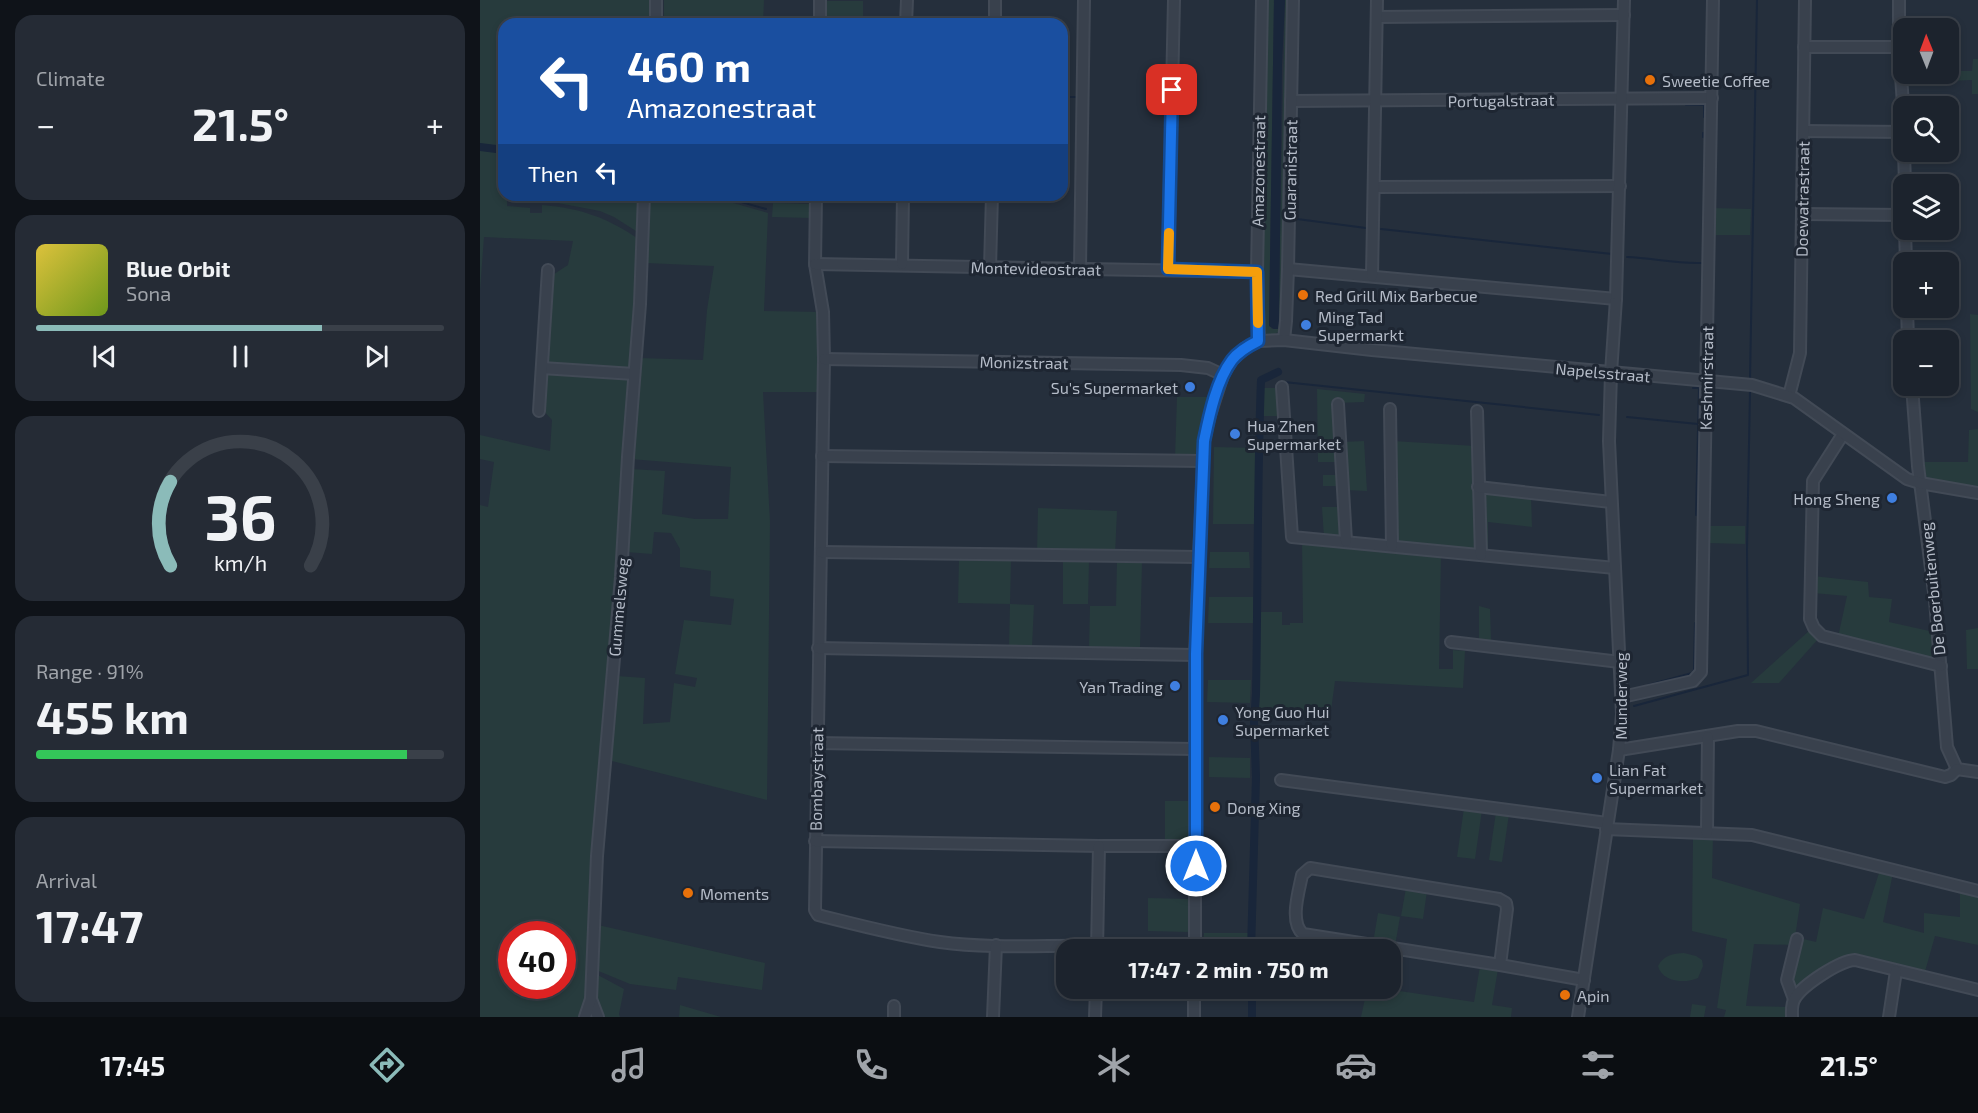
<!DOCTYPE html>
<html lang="en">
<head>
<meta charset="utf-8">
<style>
	:root { --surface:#1c232d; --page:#252b35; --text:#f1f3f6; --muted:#a0a4aa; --line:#3a4049; --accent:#8bbbb9 }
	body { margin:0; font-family:"Exo 2",sans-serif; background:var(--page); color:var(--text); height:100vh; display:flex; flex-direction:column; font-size:22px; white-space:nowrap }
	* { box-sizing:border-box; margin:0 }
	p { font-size:20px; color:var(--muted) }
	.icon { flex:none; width:33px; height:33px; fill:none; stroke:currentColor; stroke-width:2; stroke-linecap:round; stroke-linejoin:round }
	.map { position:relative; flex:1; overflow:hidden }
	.details { display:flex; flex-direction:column; gap:15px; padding:15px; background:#0f1319; width:480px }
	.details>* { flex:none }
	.top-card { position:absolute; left:18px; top:18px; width:570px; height:183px; border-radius:18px; box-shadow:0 3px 9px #0003,0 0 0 2px var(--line); background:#1a4fa0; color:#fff; overflow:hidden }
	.needle { width:39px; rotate:359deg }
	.tools { position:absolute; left:1413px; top:18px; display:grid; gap:12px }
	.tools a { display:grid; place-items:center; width:66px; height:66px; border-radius:12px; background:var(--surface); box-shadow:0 3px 9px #0003,0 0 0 2px var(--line); font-size:30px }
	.speed { position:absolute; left:18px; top:921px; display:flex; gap:12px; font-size:30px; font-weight:700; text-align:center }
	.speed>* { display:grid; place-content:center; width:78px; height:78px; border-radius:50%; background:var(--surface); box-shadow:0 3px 9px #0003,0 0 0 2px var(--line); line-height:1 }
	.speed .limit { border:9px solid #d22; background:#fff; color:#111 }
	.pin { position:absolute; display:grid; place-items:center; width:51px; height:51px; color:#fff; margin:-26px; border-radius:12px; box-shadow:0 3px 9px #0006 }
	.me { position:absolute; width:66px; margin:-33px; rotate:0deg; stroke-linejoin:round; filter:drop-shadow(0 0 4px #0008) }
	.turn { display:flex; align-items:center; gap:21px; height:126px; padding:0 30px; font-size:27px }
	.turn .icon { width:78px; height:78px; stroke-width:2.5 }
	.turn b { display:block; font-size:42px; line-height:51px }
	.then { display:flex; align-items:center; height:57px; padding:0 30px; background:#0003; gap:12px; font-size:22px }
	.big { font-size:45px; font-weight:700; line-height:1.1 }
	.details .widget { flex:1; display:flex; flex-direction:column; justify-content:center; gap:9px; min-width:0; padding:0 21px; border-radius:18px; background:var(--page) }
	.details .dial { align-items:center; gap:0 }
	.dial svg { height:156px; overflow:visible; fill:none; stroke:var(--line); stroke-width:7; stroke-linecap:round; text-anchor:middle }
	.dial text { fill:var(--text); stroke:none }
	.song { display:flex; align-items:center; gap:18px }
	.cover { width:72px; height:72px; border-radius:9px; background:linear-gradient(135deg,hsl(50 70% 55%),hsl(80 70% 35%)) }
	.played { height:6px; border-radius:3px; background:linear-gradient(90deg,var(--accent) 70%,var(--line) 70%) }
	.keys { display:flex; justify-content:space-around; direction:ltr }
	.heat { display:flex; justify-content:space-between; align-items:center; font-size:33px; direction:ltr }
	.charge { height:9px; border-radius:4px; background:linear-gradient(90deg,#34c759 91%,var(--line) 0) }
	.trip { position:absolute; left:576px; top:939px; width:345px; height:60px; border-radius:18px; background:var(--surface); box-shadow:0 3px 9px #0003,0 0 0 2px var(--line); font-weight:700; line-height:60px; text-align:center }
	.tabs { display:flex; height:96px; justify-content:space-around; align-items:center; background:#0b0e12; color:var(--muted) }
	.tabs .icon { width:42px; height:42px }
	.tabs .current { color:var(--accent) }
	.tabs b { font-size:27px; color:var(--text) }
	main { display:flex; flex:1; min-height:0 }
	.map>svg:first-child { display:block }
	.green { fill:#273b3d; fill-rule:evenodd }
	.water { fill:#19263a }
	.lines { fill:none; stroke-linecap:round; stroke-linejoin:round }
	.stream { stroke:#19263a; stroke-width:2 }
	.canal { stroke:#19263a; stroke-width:8 }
	.minor-casing { stroke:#424a56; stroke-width:14 }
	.minor { stroke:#39414d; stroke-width:10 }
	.route-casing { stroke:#114b97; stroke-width:15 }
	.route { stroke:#1a73e8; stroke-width:10 }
	.slow { stroke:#f59e0b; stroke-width:10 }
	.food-dot { fill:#e8710a; stroke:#1e2632; stroke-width:2 }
	.shop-dot { fill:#3f7fe0; stroke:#1e2632; stroke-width:2 }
	.labels { text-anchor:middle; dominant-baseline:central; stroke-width:6; stroke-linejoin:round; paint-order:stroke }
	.poi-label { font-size:16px; fill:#b5bcc8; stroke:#1e2632; text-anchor:start }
	.street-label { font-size:16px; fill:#b5bcc8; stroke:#1e2632 }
</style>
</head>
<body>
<main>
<section class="details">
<div class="widget"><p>Climate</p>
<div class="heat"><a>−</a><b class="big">21.5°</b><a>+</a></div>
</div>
<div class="widget">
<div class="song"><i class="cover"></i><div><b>Blue Orbit</b><p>Sona</p></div></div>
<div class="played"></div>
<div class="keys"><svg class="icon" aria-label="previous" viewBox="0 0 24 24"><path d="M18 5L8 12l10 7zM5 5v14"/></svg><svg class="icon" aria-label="pause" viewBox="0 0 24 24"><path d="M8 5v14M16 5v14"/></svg><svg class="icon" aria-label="next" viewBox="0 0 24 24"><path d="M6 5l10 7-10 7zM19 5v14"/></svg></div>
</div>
<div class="widget dial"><svg viewBox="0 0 100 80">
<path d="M14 69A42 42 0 1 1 86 69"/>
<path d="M14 69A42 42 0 0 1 14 26" stroke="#8bbbb9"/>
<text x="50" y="56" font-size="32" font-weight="700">36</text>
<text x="50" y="72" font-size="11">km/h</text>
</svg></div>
<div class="widget"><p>Range · 91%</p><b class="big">455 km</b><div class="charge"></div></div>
<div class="widget"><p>Arrival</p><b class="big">17:47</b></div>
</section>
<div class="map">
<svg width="1498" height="1017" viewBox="0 0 1498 1017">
	<rect width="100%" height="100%" fill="#252f3c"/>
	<g class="green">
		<path d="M 0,0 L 179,0 L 179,24 L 24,24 L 24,195 L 27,195 L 27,206 L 50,208 L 50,213 L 62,213 L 62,205 C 101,208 128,218 160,240 L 152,369 L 70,367 L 65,359 L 71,276 L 88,265 L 93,241 L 4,237 L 0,291 Z"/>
		<path d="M 184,0 L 284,0 L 283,24 L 184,24 Z"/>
		<path d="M 786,0 L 794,0 L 789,325 L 792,329 L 798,329 L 805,0 L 809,0 L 802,328 C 797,335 788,337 782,331 L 782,115 Z"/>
		<rect x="343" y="1" width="40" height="15"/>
		<path d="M 1493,59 L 1498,59 L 1498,94 L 1492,94 L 1492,80 L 1424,83 L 1424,74 L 1468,74 L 1469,71 L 1492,71 Z"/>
		<path d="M 63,195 L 162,195 L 159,230 L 156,231 L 134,217 L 120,211 L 62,200 Z"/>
		<path d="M 170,195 L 225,195 L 288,213 L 284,311 L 340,312 L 341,392 L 283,392 L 290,522 L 287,800 L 128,760 L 137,676 L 165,678 L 163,724 L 190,722 L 194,683 L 215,687 L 217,678 L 195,674 L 204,620 L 251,625 L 254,599 L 230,596 L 231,571 L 200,567 L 200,549 L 191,533 L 174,532 L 172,554 L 146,552 L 150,469 L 185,471 L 182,514 L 215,519 L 248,519 L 251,467 L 150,459 L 159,358 L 223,360 L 227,310 L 234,266 L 166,263 Z"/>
		<path d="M 293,203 L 331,204 L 331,218 L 292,217 Z"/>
		<path d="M 1232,208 L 1271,209 L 1270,235 L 1232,235 Z"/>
		<path d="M 1490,314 L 1498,315 L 1498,412 L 1491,409 Z"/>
		<path d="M 65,372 L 150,377 L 106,997 L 101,1017 L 0,1017 L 0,505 L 8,507 L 14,462 L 0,459 L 0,435 L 70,451 L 72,420 L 63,410 ZM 32,934 L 82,934 L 82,986 L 32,986 Z"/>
		<path d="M 784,388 L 800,388 L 802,416 L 783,416 Z"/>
		<path d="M 837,389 L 885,394 L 884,402 L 856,403 L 860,462 L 838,462 Z"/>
		<path d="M 697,397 L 731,397 L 720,454 L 716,457 L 695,458 Z"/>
		<path d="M 1498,429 L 1498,489 L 1451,482 L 1446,476 L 1443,462 L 1488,462 L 1489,430 Z"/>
		<path d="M 884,441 L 887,491 L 864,490 L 862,442 Z"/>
		<path d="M 913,441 L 995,446 L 997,491 L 1051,497 L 1052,527 L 1008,522 L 1008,553 L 916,542 Z"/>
		<path d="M 734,447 L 777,448 L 774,524 L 733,524 Z"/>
		<rect x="843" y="475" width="19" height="11"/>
		<path d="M 842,507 L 863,507 L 865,539 L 844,537 Z"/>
		<path d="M 558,508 L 637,511 L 635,555 L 557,553 Z"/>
		<path d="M 1228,526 L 1265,526 L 1265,544 L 1227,543 Z"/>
		<path d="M 822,542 L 961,554 L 959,669 L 973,669 L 973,650 L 985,651 L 983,688 L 855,681 L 850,718 L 779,717 L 780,612 L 802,612 L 802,625 L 810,625 L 810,623 L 823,623 Z"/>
		<path d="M 730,552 L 769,552 L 770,568 L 729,568 Z"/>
		<path d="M 479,559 L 531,560 L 530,604 L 478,603 Z"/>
		<path d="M 583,560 L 609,561 L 608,604 L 583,604 Z"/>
		<path d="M 637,561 L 662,562 L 660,649 L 609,648 L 610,606 L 636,606 Z"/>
		<path d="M 1333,576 L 1388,582 L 1389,597 L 1412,599 L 1409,622 L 1454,632 L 1455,658 L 1450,661 L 1358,637 L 1367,596 L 1333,593 Z"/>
		<path d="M 729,597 L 773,597 L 773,623 L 728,623 Z"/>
		<path d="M 530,604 L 554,605 L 552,647 L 529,647 Z"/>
		<path d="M 999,606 L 1010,609 L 1011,641 L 999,639 Z"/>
		<path d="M 1498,628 L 1498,669 L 1487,669 L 1486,630 Z"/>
		<path d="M 1329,631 L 1339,638 L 1299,683 L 1271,683 Z"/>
		<path d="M 728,680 L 771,680 L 770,703 L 727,702 Z"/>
		<path d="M 729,757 L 770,758 L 770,778 L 729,777 Z"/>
		<path d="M 685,801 L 715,801 L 711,839 L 707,841 L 685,842 Z"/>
		<path d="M 984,808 L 1002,810 L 995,859 L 977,857 Z"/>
		<path d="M 1016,812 L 1029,814 L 1022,862 L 1009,860 Z"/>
		<path d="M 1213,836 L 1233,836 L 1232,878 L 1320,904 L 1315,937 L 1336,942 L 1343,908 L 1384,919 L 1400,870 L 1413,873 L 1403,922 L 1444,933 L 1444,913 L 1480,917 L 1480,890 L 1498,893 L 1498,945 L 1455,936 L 1444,975 L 1367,956 L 1355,961 L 1316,991 L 1308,978 L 1314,945 L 1274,944 L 1266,1006 L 1310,1007 L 1310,1017 L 1244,1017 L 1246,1010 L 1237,1008 L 1247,939 L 1212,931 Z"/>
		<path d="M 926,888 L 947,891 L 943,919 L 921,916 Z"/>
		<path d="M 668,898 L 709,899 L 709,932 L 668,931 Z"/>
		<path d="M 898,913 L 920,917 L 915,946 L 893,943 Z"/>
		<path d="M 118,925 L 285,963 L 282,990 L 198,977 L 196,990 L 150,984 L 116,970 Z"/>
		<path d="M 724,933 L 769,933 L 769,949 L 723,949 Z"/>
		<path d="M 1204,953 L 1216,956 L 1222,960 L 1223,966 L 1218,978 C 1205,984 1182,982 1178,966 C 1183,956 1193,953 1204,953 Z"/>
		<path d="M 1000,966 L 1018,969 L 1012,1005 L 1032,1008 L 1031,1017 L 881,1017 L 887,989 L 906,989 L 994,1002 Z"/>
		<path d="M 116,974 L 144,989 L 139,1014 L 140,1017 L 124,1017 L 115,993 Z"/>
		<path d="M 1212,1004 L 1226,1006 L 1224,1017 L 1210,1017 Z"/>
		<path d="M 200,1005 L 241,1017 L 242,1017 L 199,1017 Z"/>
	</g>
	<path class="water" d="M 794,0 L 805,0 L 802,64 L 799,323 L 798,329 L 794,329 L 789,326 Z"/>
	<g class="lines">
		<g class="stream">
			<path d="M 582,97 L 597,97"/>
			<path d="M 1206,105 L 1224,105 L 1224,117"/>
			<path d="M 1223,137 L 1223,133"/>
			<path d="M 237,195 L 286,209"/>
			<path d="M 817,219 L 886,228"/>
			<path d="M 901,229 L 1132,254"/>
			<path d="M 1147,257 C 1172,258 1197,264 1221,263"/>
			<path d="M 1270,379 L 1277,0"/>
			<path d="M 804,382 L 1119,415"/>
			<path d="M 1213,388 L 1219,388 L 1216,515"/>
			<path d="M 1147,417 L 1218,424"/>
			<path d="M 1168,685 L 1212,673 L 1214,670 L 1215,623"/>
			<path d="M 1154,706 L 1268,675 L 1267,550 L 1270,392"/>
		</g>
		<g class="canal">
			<path d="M 0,147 L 24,150"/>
			<path d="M 771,950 L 776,777 L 774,722 L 776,694 C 778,589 777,484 781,380 L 798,372"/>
			<path d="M 772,1017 L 772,988"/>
		</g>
		<defs>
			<g id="minor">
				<path d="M 1419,0 L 1419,47 L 1424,119"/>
				<path d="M 897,17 L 1144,15"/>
				<path d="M 176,24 L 176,0"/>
				<path d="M 340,24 L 340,0"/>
				<path d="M 426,24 L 427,0"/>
				<path d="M 515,24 L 515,0"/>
				<path d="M 1324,47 L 1419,47"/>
				<path d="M 811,101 L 1232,98"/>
				<path d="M 1324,131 L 1424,132"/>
				<path d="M 1424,152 L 1425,184"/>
				<path d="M 894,187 L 1140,186"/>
				<path d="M 336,195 L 335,264 L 343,312 L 344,359 L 335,910 L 338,915 C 378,925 419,936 460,942 C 511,949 565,945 617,946"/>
				<path d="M 1322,214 L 1424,215"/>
				<path d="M 1425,230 L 1426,262"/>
				<path d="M 335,264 L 777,272"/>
				<path d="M 422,264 L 423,195"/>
				<path d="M 510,268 L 512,195"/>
				<path d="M 600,268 L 604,0"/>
				<path d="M 688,269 L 694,0"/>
				<path d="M 808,269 L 1136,299"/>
				<path d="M 892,276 L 897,0"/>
				<path d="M 1427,308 L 1428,340"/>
				<path d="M 804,340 L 806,321 L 808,269 L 813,0"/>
				<path d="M 779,341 L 777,272 L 782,0"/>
				<path d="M 344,359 L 701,365 L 728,368 L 743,375"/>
				<path d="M 62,368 L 154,374"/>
				<path d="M 1432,386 L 1438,466 L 1455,600 L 1467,747 L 1477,769 L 1498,772"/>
				<path d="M 802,387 L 812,537 L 1135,568"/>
				<path d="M 1309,396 L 1320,353 L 1325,0"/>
				<path d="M 858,404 L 866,541"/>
				<path d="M 910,409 L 912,546"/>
				<path d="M 59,411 L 68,270"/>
				<path d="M 997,411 L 1001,555"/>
				<path d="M 1363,434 L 1333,481 L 1330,619 L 1334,628 L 1342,636 L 1461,666"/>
				<path d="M 342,456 L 722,461"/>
				<path d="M 998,487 L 1131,502"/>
				<path d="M 341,552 L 719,557"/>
				<path d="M 971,642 L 1140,662"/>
				<path d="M 338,648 L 715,655"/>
				<path d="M 1142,697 L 1213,681 L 1221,672 L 1233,0"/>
				<path d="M 337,743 L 715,749"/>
				<path d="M 1139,750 L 1258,731 L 1276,731 L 1465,777 L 1471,775 L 1477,769"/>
				<path d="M 801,780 L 1127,823"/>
				<path d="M 1126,829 L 1272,835 L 1498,891"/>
				<path d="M 1227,833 L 1228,737"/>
				<path d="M 335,841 L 619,846 L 716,846"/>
				<path d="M 617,950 L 619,846"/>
				<path d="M 715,950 L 715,655 L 724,441 L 729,418 L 743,375 L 752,360 L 765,348 L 779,341 L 804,340 L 892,350 L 1272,385 L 1314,398 L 1427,479 L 1440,483 L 1498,493"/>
				<path d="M 1020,965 L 1027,909 L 1026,903 L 1019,899 L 830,868 L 822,875 C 819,891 809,922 823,934 L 1020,965 L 1104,980"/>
				<path d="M 111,999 L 118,1017"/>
				<path d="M 1314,999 L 1307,980 L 1317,939"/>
				<path d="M 414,1006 L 414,1017"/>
				<path d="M 105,1017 L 111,999 L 117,856 L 141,577 L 148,457 L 160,304 L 164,195"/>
				<path d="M 513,1017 L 516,945"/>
				<path d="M 615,1017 L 616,988"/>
				<path d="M 714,1017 L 714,988"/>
				<path d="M 1098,1017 L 1139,750 L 1142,714 L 1129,441 L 1131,373 L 1136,299 L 1144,0"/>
				<path d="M 1312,1017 C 1312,1011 1311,1004 1315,998 C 1323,985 1359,961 1375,960 L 1498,990"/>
				<path d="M 1409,1017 L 1416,971"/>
			</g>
		</defs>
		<use href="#minor" class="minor-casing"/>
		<use href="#minor" class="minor"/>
	</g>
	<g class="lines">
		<defs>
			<path id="route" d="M 692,90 L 688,269 L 777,272 L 778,341 C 768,346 759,351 752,360 C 736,381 729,417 724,441 L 716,654 L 716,866"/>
		</defs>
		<use href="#route" class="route-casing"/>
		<use href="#route" class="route"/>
		<path class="slow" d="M 689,233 L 688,269 L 777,272 L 778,323"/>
	</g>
	<g class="food-dot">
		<circle cx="1170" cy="80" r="6"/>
		<circle cx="823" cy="295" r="6"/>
		<circle cx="735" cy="807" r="6"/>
		<circle cx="208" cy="893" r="6"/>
		<circle cx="1085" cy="995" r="6"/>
	</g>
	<g class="shop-dot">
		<circle cx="826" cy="325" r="6"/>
		<circle cx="710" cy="387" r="6"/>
		<circle cx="755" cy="434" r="6"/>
		<circle cx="1412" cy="498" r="6"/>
		<circle cx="695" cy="686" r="6"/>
		<circle cx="743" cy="720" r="6"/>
		<circle cx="1117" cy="778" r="6"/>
	</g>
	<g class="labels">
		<g class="poi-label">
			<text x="1182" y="80">Sweetie Coffee</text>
			<text x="835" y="295">Red Grill Mix Barbecue</text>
			<text x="838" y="316">Ming Tad<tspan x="838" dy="18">Supermarkt</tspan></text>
			<text x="698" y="387" text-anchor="end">Su's Supermarket</text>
			<text x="767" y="425">Hua Zhen<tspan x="767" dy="18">Supermarket</tspan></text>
			<text x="1400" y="498" text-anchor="end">Hong Sheng</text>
			<text x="683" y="686" text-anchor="end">Yan Trading</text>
			<text x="755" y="711">Yong Guo Hui<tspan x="755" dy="18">Supermarket</tspan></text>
			<text x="1129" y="769">Lian Fat<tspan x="1129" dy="18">Supermarket</tspan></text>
			<text x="747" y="807">Dong Xing</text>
			<text x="220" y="893">Moments</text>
			<text x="1097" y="995">Apin</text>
		</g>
		<g class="street-label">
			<text transform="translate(1021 100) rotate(-1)">Portugalstraat</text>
			<text transform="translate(810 170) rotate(-89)">Guaranistraat</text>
			<text transform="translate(778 171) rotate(-89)">Amazonestraat</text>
			<text transform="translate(1322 199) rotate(-89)">Doewatrastraat</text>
			<text transform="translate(556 268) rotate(1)">Montevideostraat</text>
			<text transform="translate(544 362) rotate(1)">Monizstraat</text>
			<text transform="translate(1123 372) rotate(5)">Napelsstraat</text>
			<text transform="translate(1226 378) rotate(-89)">Kashmirstraat</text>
			<text transform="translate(1452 589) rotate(-96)">De Boerbuitenweg</text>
			<text transform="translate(138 607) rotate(-85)">Gummelsweg</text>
			<text transform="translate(1140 696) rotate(-90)">Munderweg</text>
			<text transform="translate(336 779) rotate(-89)">Bombaystraat</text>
		</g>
	</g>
</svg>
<div class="tools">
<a><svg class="needle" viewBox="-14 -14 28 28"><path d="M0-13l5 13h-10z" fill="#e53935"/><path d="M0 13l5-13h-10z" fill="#a0a4aa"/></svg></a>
<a><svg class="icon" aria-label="search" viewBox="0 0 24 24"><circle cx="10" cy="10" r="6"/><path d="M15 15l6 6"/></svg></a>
<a><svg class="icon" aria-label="layers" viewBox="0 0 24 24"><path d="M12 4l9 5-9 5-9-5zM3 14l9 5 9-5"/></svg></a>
<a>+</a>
<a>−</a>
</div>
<div class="speed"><div class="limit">40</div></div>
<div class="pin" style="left:692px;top:90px;background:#d93025"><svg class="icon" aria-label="arrive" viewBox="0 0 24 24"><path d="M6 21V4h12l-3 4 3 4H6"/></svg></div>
<svg class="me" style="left:716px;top:866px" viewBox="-20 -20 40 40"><circle r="17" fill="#1a73e8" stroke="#fff" stroke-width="3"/><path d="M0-11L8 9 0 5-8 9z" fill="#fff"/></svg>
<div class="trip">17:47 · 2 min · 750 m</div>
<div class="top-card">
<div class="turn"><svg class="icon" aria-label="left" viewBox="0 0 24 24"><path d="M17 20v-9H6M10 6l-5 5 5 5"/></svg><div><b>460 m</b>Amazonestraat</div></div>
<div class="then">Then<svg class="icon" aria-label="left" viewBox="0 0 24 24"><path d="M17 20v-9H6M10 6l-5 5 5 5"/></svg></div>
</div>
</div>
</main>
<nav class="tabs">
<b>17:45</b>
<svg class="icon current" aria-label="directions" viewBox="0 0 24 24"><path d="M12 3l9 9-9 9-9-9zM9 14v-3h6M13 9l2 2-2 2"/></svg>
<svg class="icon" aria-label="music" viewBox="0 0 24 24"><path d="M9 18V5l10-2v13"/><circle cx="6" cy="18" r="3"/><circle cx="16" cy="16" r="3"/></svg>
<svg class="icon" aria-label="phone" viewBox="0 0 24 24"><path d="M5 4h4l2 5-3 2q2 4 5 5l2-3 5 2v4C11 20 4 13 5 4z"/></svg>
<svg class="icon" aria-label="climate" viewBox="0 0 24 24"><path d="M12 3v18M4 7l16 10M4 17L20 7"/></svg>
<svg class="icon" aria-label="car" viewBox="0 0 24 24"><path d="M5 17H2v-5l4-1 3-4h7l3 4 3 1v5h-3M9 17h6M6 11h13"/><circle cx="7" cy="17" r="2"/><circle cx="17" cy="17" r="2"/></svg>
<svg class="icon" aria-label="filters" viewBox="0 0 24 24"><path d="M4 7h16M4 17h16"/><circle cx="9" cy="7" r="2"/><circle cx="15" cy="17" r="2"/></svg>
<b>21.5°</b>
</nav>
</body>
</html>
